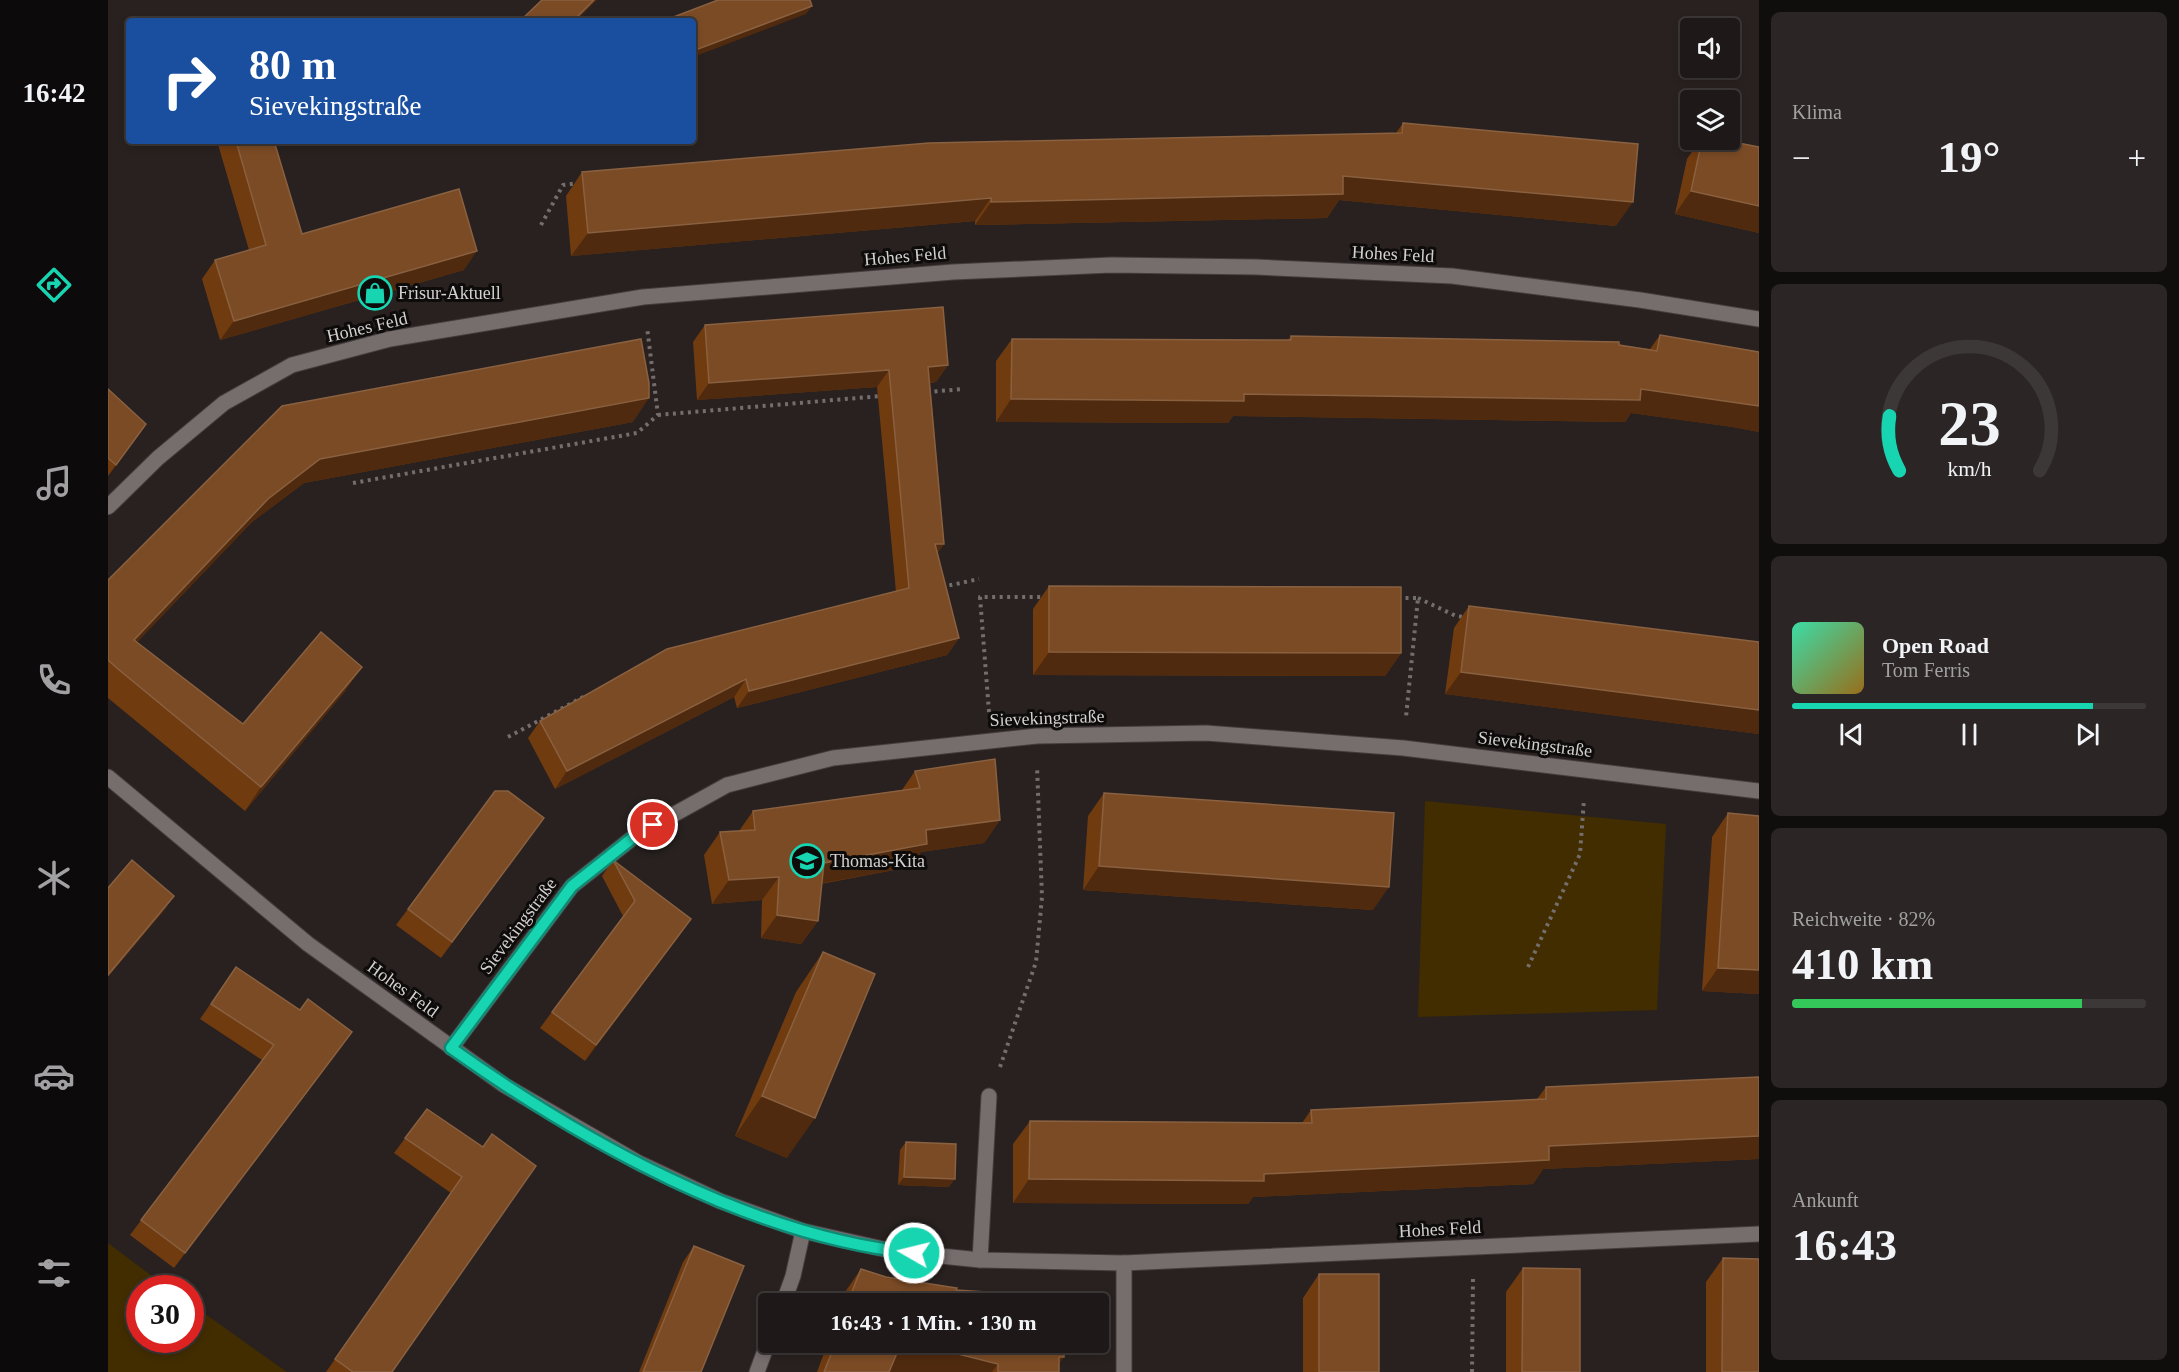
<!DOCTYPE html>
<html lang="de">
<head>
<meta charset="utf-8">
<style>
	:root { --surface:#1e1918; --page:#2b2625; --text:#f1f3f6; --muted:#a1a0a2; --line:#3c3837; --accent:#18d5b2 }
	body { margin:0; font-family:"Times New Roman",serif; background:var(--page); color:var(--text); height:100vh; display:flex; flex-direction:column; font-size:22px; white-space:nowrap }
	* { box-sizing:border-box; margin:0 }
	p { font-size:20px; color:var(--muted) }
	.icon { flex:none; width:33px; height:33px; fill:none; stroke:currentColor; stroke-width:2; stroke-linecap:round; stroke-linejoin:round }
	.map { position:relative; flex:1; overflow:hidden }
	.panel { display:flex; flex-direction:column; gap:12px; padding:12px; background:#100e0d; width:420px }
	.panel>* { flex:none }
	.top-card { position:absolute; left:18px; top:18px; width:570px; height:126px; border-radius:6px; box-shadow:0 3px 9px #0003,0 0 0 2px var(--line); background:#1a4fa0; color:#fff; overflow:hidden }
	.tools { position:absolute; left:1572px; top:18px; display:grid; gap:12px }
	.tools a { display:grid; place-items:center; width:60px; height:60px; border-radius:6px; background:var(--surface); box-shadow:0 3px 9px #0003,0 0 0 2px var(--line); font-size:30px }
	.speed { position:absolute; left:18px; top:1275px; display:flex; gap:12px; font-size:30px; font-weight:700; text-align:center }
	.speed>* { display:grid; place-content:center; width:78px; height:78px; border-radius:50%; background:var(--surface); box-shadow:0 3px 9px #0003,0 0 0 2px var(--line); line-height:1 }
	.speed .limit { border:9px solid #d22; background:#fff; color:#111 }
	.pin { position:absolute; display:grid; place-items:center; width:51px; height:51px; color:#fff; margin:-26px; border:3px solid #fff; border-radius:50%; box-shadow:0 2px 6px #0007 }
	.me { position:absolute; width:66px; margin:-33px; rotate:278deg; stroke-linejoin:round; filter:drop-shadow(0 0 4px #0008) }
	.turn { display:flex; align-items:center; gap:21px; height:126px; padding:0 24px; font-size:27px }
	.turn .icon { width:78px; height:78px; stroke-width:2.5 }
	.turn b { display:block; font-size:42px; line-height:51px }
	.big { font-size:45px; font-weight:700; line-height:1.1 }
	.panel .card { flex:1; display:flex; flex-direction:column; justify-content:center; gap:9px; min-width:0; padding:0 21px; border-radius:9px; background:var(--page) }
	.panel .dial { align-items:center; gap:0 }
	.dial svg { height:156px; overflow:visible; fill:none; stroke:var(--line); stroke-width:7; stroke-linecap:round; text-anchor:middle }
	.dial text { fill:var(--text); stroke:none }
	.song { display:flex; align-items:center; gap:18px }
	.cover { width:72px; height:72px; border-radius:9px; background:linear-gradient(135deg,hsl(160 70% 55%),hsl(40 70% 35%)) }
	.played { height:6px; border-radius:3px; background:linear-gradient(90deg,var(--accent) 85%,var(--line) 85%) }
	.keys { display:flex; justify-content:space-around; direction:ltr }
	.heat { display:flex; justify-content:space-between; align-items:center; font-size:33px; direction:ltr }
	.charge { height:9px; border-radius:4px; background:linear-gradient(90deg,#34c759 82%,var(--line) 0) }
	.trip { position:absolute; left:650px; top:1293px; width:351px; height:60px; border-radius:6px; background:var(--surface); box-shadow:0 3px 9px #0003,0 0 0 2px var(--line); font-weight:700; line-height:60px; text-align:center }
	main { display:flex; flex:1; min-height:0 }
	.tabs { display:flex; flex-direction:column; width:108px; justify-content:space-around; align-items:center; background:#0c0a0a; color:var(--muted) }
	.tabs .icon { width:42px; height:42px }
	.tabs .on { color:var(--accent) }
	.tabs b { font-size:27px; color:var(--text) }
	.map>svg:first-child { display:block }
	.green { fill:#422d00 }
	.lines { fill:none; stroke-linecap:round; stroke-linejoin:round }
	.lane-casing { stroke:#443d3d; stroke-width:17 }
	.street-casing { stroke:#443d3d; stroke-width:17 }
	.path { stroke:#736d6c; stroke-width:4; stroke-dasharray:3 4.5; stroke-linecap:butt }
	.lane { stroke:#766d6d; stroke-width:15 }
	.street { stroke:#766d6d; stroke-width:15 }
	.wall { fill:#713b10 }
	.shaded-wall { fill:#4f2a0e }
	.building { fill:#7b4b25; stroke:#896040; stroke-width:1.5 }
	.route-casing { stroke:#108a74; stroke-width:15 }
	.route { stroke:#18d5b2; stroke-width:10 }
	.labels { text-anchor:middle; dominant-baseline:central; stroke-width:6; stroke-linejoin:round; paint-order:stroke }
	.street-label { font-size:18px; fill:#d5d0d0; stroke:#0e0b0b }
	.poi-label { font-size:18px; fill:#d5d0d0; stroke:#0e0b0b; text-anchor:start }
</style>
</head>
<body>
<main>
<nav class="tabs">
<b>16:42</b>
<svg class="icon on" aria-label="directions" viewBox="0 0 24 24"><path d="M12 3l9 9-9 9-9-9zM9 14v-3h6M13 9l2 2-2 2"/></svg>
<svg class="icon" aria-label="music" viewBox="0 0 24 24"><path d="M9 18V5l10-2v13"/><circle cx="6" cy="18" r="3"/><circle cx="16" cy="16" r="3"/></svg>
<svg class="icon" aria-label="phone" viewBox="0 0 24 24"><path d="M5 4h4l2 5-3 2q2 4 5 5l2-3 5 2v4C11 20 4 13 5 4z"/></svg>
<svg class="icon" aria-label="climate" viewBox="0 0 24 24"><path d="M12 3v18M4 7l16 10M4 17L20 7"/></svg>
<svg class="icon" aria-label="car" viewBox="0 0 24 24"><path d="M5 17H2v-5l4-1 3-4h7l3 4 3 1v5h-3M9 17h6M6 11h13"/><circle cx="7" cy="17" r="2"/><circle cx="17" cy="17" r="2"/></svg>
<svg class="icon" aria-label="filters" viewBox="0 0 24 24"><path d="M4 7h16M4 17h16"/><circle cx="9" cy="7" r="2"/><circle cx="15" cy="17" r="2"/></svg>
</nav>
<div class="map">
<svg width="1651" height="1372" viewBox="0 0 1651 1372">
	<rect width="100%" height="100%" fill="#282120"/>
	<g class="green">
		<path d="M 1317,801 L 1558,824 L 1549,1010 L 1310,1017 Z"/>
		<path d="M 0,1243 L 60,1288 L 32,1288 L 32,1340 L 82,1340 L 83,1304 L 179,1372 L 0,1372 Z"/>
	</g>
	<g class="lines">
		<defs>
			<path id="lane" d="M 872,1260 L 881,1096"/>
			<g id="street">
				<path d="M 0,507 L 50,458 L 116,403 L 184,365 L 282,339 L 535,297 L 845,272 L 1003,265 L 1148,267 L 1344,276 L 1532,300 L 1651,319"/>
				<path d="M 0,777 L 200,944 L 396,1085 L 531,1163 L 612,1201 L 695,1231 L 784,1251 L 872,1260 L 1016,1263 L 1651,1234"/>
				<path d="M 343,1048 L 464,886 L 527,836 L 619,785 L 725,758 L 929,736 L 1098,733 L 1295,748 L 1651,791"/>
				<path d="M 1016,1263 L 1016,1372"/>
				<path d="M 675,1304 L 685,1276 L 695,1231"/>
				<path d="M 649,1372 L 660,1342"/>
			</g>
		</defs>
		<use href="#lane" class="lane-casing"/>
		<use href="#street" class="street-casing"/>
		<g class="path">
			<path d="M 433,225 L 455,185 L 471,183"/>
			<path d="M 819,392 L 856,389"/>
			<path d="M 550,415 L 773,396"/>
			<path d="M 245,483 L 529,433 L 550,415 L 539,327"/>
			<path d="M 834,587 L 871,579"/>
			<path d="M 1290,598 L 1310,598 L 1298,717"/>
			<path d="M 1310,598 L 1348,616 L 1356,617"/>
			<path d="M 881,712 L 872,597 L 938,597"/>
			<path d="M 400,737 L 479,695"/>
			<path d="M 1420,967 L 1472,854 L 1476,799"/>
			<path d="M 892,1067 L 928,962 L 934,897 L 929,766"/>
			<path d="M 1364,1372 L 1365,1277"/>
		</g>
		<use href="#lane" class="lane"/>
		<use href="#street" class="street"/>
	</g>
	<g class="wall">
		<path d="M 1295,123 L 1508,226 L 1231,200 L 1219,218 L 867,225 L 867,221 L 463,256 L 458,196 L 474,172 L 1288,133 Z"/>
		<path d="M 1592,140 L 1615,140 L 1651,147 L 1651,233 L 1567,214 L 1579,159 Z"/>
		<path d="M 109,141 L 166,141 L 194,234 L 356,270 L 112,340 L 94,279 L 107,260 L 141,250 Z"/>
		<path d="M 597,325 L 840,365 L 828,382 L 822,383 L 836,544 L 829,553 L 851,638 L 839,655 L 629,708 L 626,697 L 447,789 L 420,738 L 432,721 L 788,592 L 769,387 L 589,400 L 585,342 Z"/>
		<path d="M 1552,335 L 1651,352 L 1651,432 L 1625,427 L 1523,413 L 1517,422 L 1125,416 L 1120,423 L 888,422 L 888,361 L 904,339 L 1180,340 L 1183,336 L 1511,345 L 1542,349 Z"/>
		<path d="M 0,389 L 27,440 L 0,476 Z"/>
		<path d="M 174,406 L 525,422 L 196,483 L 144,522 L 29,642 L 135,724 L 238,690 L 137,811 L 0,698 L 0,580 Z"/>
		<path d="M 941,586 L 1293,653 L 1277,676 L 925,675 L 925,609 Z"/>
		<path d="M 1361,606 L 1651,642 L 1651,734 L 1337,694 L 1346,628 Z"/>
		<path d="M 807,771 L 892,820 L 876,843 L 813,852 L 802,867 L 713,884 L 710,921 L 693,944 L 653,938 L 654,900 L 604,904 L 596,855 L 612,832 L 631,831 L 645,811 L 794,790 Z"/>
		<path d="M 996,793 L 1265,910 L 975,890 L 980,816 Z"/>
		<path d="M 1620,813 L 1651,994 L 1594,991 L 1604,837 Z"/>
		<path d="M 436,818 L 333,958 L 288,925 L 300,909 Z"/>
		<path d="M 505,860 L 572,935 L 477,1061 L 432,1028 L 515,916 L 494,876 Z"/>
		<path d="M 715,952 L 679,1158 L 627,1136 L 688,992 Z"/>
		<path d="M 128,967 L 192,1010 L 244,1032 L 66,1268 L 22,1235 L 154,1060 L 92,1019 Z"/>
		<path d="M 1651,1077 L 1651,1159 L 1435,1169 L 1425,1184 L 1145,1197 L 1140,1204 L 905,1203 L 905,1144 L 922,1121 L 1194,1123 L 1203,1110 L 1429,1099 L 1438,1087 Z"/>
		<path d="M 319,1109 L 375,1147 L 284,1372 L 218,1372 L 343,1193 L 286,1153 Z"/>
		<path d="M 798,1142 L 841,1187 L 790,1185 L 792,1150 Z"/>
		<path d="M 586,1246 L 593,1372 L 531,1372 L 575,1262 Z"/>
		<path d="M 1615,1258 L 1651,1372 L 1598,1372 L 1598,1282 Z"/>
		<path d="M 1415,1268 L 1472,1372 L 1398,1372 L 1398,1292 Z"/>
		<path d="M 753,1269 L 778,1277 L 848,1290 L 957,1304 L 732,1304 L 735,1295 Z"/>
		<path d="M 1211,1274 L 1271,1372 L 1195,1372 L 1195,1298 Z"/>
		<path d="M 715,1342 L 956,1342 L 951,1365 L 951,1372 L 709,1372 L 716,1353 L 712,1352 Z"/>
	</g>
	<g class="shaded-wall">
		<path d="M 486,0 L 489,0 L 468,21 L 465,21 Z"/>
		<path d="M 704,6 L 698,14 L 585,57 L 585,51 Z"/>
		<path d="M 1235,176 L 1525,202 L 1508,226 L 1231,200 L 1219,218 L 867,225 L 883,202 Z"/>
		<path d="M 1583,191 L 1651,206 L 1651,233 L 1567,214 Z"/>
		<path d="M 883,198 L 867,221 L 463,256 L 480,233 Z"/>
		<path d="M 369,251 L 356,270 L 112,340 L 126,321 Z"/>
		<path d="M 840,365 L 828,382 L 808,384 L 820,367 Z"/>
		<path d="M 781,370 L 769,387 L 589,400 L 601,383 Z"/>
		<path d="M 1533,389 L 1651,406 L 1651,432 L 1625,427 L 1523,413 L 1517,422 L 1125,416 L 1120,423 L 888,422 L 903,399 L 1136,394 Z"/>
		<path d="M 541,398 L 525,422 L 196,483 L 144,522 L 9,663 L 26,640 L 160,499 L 212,459 Z"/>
		<path d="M 38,424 L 27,440 L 0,476 L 8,465 Z"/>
		<path d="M 827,544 L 836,544 L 824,561 Z"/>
		<path d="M 851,638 L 839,655 L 629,708 L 641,691 Z"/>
		<path d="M 941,652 L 1293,653 L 1277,676 L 925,675 Z"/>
		<path d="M 254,667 L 238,690 L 137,811 L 153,787 Z"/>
		<path d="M 1353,672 L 1651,710 L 1651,734 L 1337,694 Z"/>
		<path d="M 638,679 L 626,697 L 447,789 L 459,771 Z"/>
		<path d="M 892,820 L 876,843 L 813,852 L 802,867 L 699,886 L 716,863 L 818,830 Z"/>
		<path d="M 991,866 L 1281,887 L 1265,910 L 975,890 Z"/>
		<path d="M 671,877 L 654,900 L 604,904 L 621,880 Z"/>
		<path d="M 66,896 L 55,912 L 0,977 L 0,975 Z"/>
		<path d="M 669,915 L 710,921 L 693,944 L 653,938 Z"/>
		<path d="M 583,919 L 572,935 L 477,1061 L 488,1045 Z"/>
		<path d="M 1610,968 L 1651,970 L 1651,994 L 1594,991 Z"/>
		<path d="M 244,1032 L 233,1048 L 66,1268 L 77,1253 Z"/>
		<path d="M 654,1096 L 707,1118 L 679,1158 L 627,1136 Z"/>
		<path d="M 1651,1136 L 1651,1159 L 1435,1169 L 1425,1184 L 1145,1197 L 1140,1204 L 905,1203 L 921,1179 L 1156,1174 L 1441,1146 Z"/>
		<path d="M 796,1177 L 847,1179 L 841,1187 L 790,1185 Z"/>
		<path d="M 718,1342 L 724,1342 L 716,1353 L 712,1352 Z"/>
		<path d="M 792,1346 L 838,1351 L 890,1364 L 884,1372 L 782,1372 L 774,1371 Z"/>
		<path d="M 951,1357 L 956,1357 L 945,1372 Z"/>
	</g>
	<g class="building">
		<path d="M 434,0 L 486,0 L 465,21 L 412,21 Z"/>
		<path d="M 610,0 L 702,0 L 704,6 L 585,51 L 585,21 L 555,21 Z"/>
		<path d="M 1295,123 L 1530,144 L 1525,202 L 1235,176 L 1235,194 L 883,202 L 883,198 L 480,233 L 474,172 L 821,143 L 1294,133 Z"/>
		<path d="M 1594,140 L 1615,140 L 1651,147 L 1651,206 L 1583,191 Z"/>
		<path d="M 128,141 L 166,141 L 194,234 L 351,189 L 369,251 L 126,321 L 107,260 L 158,245 Z"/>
		<path d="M 835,307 L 840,365 L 820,367 L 836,544 L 827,544 L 851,638 L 641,691 L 638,679 L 459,771 L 432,721 L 559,649 L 801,588 L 781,370 L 601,383 L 597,325 Z"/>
		<path d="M 1552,335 L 1651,352 L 1651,406 L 1533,389 L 1532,400 L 1136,394 L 1136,401 L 903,399 L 904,339 L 1183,340 L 1183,336 L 1511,342 L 1511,345 L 1549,351 Z"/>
		<path d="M 533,339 L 541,383 L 541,398 L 212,459 L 160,499 L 26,640 L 135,724 L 213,632 L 254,667 L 153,787 L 10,669 L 0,660 L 0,580 L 174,406 Z"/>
		<path d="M 0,389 L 38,424 L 8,465 L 0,458 Z"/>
		<path d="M 941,586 L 1293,587 L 1293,653 L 941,652 Z"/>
		<path d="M 1361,606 L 1651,642 L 1651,710 L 1353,672 Z"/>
		<path d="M 887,759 L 892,820 L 818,830 L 819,844 L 716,863 L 710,921 L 669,915 L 671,877 L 621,880 L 612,832 L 647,830 L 645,811 L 812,788 L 807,771 Z"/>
		<path d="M 387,791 L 400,791 L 436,818 L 344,942 L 300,909 Z"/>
		<path d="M 996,793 L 1286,813 L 1281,887 L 991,866 Z"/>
		<path d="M 1620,813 L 1651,816 L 1651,970 L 1610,968 Z"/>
		<path d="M 24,860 L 66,896 L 0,975 L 0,888 Z"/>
		<path d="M 505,860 L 583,919 L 488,1045 L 444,1012 L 527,901 Z"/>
		<path d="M 715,952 L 767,974 L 707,1118 L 654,1096 Z"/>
		<path d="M 128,967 L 192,1010 L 200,999 L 244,1032 L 77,1253 L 33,1220 L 166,1045 L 103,1004 Z"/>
		<path d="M 1651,1077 L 1651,1136 L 1441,1146 L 1441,1160 L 1156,1174 L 1156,1181 L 921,1179 L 922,1121 L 1204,1123 L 1203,1110 L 1438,1099 L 1438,1087 Z"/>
		<path d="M 319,1109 L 375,1147 L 384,1134 L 428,1166 L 284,1372 L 245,1372 L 227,1359 L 354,1177 L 297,1138 Z"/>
		<path d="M 798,1142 L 848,1144 L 847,1179 L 796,1177 Z"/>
		<path d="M 586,1246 L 636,1266 L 593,1372 L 535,1372 Z"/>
		<path d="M 1615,1258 L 1651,1259 L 1651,1372 L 1614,1372 Z"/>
		<path d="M 1415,1268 L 1472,1269 L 1472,1372 L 1414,1372 Z"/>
		<path d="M 753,1269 L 778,1277 L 849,1288 L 848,1290 L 911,1294 L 957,1293 L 957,1304 L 739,1304 Z"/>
		<rect x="1211" y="1274" width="60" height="98"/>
		<path d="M 728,1342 L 956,1342 L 956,1357 L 951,1357 L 951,1372 L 890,1372 L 890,1364 L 838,1351 L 792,1346 L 781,1372 L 716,1372 Z"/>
	</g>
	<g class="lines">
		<defs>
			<path id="route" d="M 545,825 L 527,836 L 464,886 L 343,1048 C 474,1141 644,1237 806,1253"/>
		</defs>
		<use href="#route" class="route-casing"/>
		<use href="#route" class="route"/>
	</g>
	<defs>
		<symbol id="shop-ring" viewBox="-11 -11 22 22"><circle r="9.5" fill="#0e0b0b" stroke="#18d5b2" stroke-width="1.5"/><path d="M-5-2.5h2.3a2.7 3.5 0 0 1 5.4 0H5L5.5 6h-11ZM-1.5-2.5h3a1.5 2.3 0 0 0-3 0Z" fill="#18d5b2"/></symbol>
		<symbol id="school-ring" viewBox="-11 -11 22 22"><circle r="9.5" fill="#0e0b0b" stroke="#18d5b2" stroke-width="1.5"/><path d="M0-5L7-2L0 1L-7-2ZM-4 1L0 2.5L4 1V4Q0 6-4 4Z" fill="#18d5b2"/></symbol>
	</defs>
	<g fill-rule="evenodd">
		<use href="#shop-ring" x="248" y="274" width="38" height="38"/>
		<use href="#school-ring" x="680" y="842" width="38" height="38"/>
	</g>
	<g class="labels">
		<g class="street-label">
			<text transform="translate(1285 254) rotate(3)">Hohes Feld</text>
			<text transform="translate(797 256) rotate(-5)">Hohes Feld</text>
			<text transform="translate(259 327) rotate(-13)">Hohes Feld</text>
			<text transform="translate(939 718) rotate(-2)">Sievekingstraße</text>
			<text transform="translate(1427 744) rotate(7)">Sievekingstraße</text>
			<text transform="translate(410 926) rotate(-53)">Sievekingstraße</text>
			<text transform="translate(295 989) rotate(36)">Hohes Feld</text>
			<text transform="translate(1332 1229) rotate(-3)">Hohes Feld</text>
		</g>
		<g class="poi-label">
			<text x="290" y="293">Frisur-Aktuell</text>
			<text x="722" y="861">Thomas-Kita</text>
		</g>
	</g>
</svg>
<div class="tools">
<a><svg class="icon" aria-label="sound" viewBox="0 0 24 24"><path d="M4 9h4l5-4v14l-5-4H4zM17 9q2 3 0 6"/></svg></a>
<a><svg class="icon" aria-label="layers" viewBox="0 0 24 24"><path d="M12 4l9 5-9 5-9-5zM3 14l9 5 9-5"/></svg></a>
</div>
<div class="speed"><div class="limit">30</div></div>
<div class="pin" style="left:545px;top:825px;background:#d93025"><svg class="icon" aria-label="arrive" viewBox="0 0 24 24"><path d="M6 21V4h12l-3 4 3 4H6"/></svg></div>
<svg class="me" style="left:806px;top:1253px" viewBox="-20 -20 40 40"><circle r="17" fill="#18d5b2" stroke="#fff" stroke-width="3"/><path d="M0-11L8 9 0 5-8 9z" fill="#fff"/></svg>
<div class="trip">16:43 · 1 Min. · 130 m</div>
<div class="top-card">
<div class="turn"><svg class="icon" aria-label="right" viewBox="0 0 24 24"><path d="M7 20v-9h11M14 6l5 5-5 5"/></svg><div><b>80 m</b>Sievekingstraße</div></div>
</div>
</div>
<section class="panel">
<div class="card"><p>Klima</p>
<div class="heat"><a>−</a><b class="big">19°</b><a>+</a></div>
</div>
<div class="card dial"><svg viewBox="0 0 100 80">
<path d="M14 69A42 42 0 1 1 86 69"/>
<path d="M14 69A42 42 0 0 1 9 41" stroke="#18d5b2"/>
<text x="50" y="56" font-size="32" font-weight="700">23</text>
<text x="50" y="72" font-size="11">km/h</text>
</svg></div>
<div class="card">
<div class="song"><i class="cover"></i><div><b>Open Road</b><p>Tom Ferris</p></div></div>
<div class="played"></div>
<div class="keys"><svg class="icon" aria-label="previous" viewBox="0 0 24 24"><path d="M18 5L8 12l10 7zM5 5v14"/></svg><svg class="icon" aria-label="pause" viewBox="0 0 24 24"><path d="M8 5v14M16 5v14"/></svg><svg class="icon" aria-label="next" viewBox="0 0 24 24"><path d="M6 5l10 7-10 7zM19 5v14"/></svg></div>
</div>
<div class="card"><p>Reichweite · 82%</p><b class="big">410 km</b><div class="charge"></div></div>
<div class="card"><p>Ankunft</p><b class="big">16:43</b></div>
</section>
</main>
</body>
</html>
